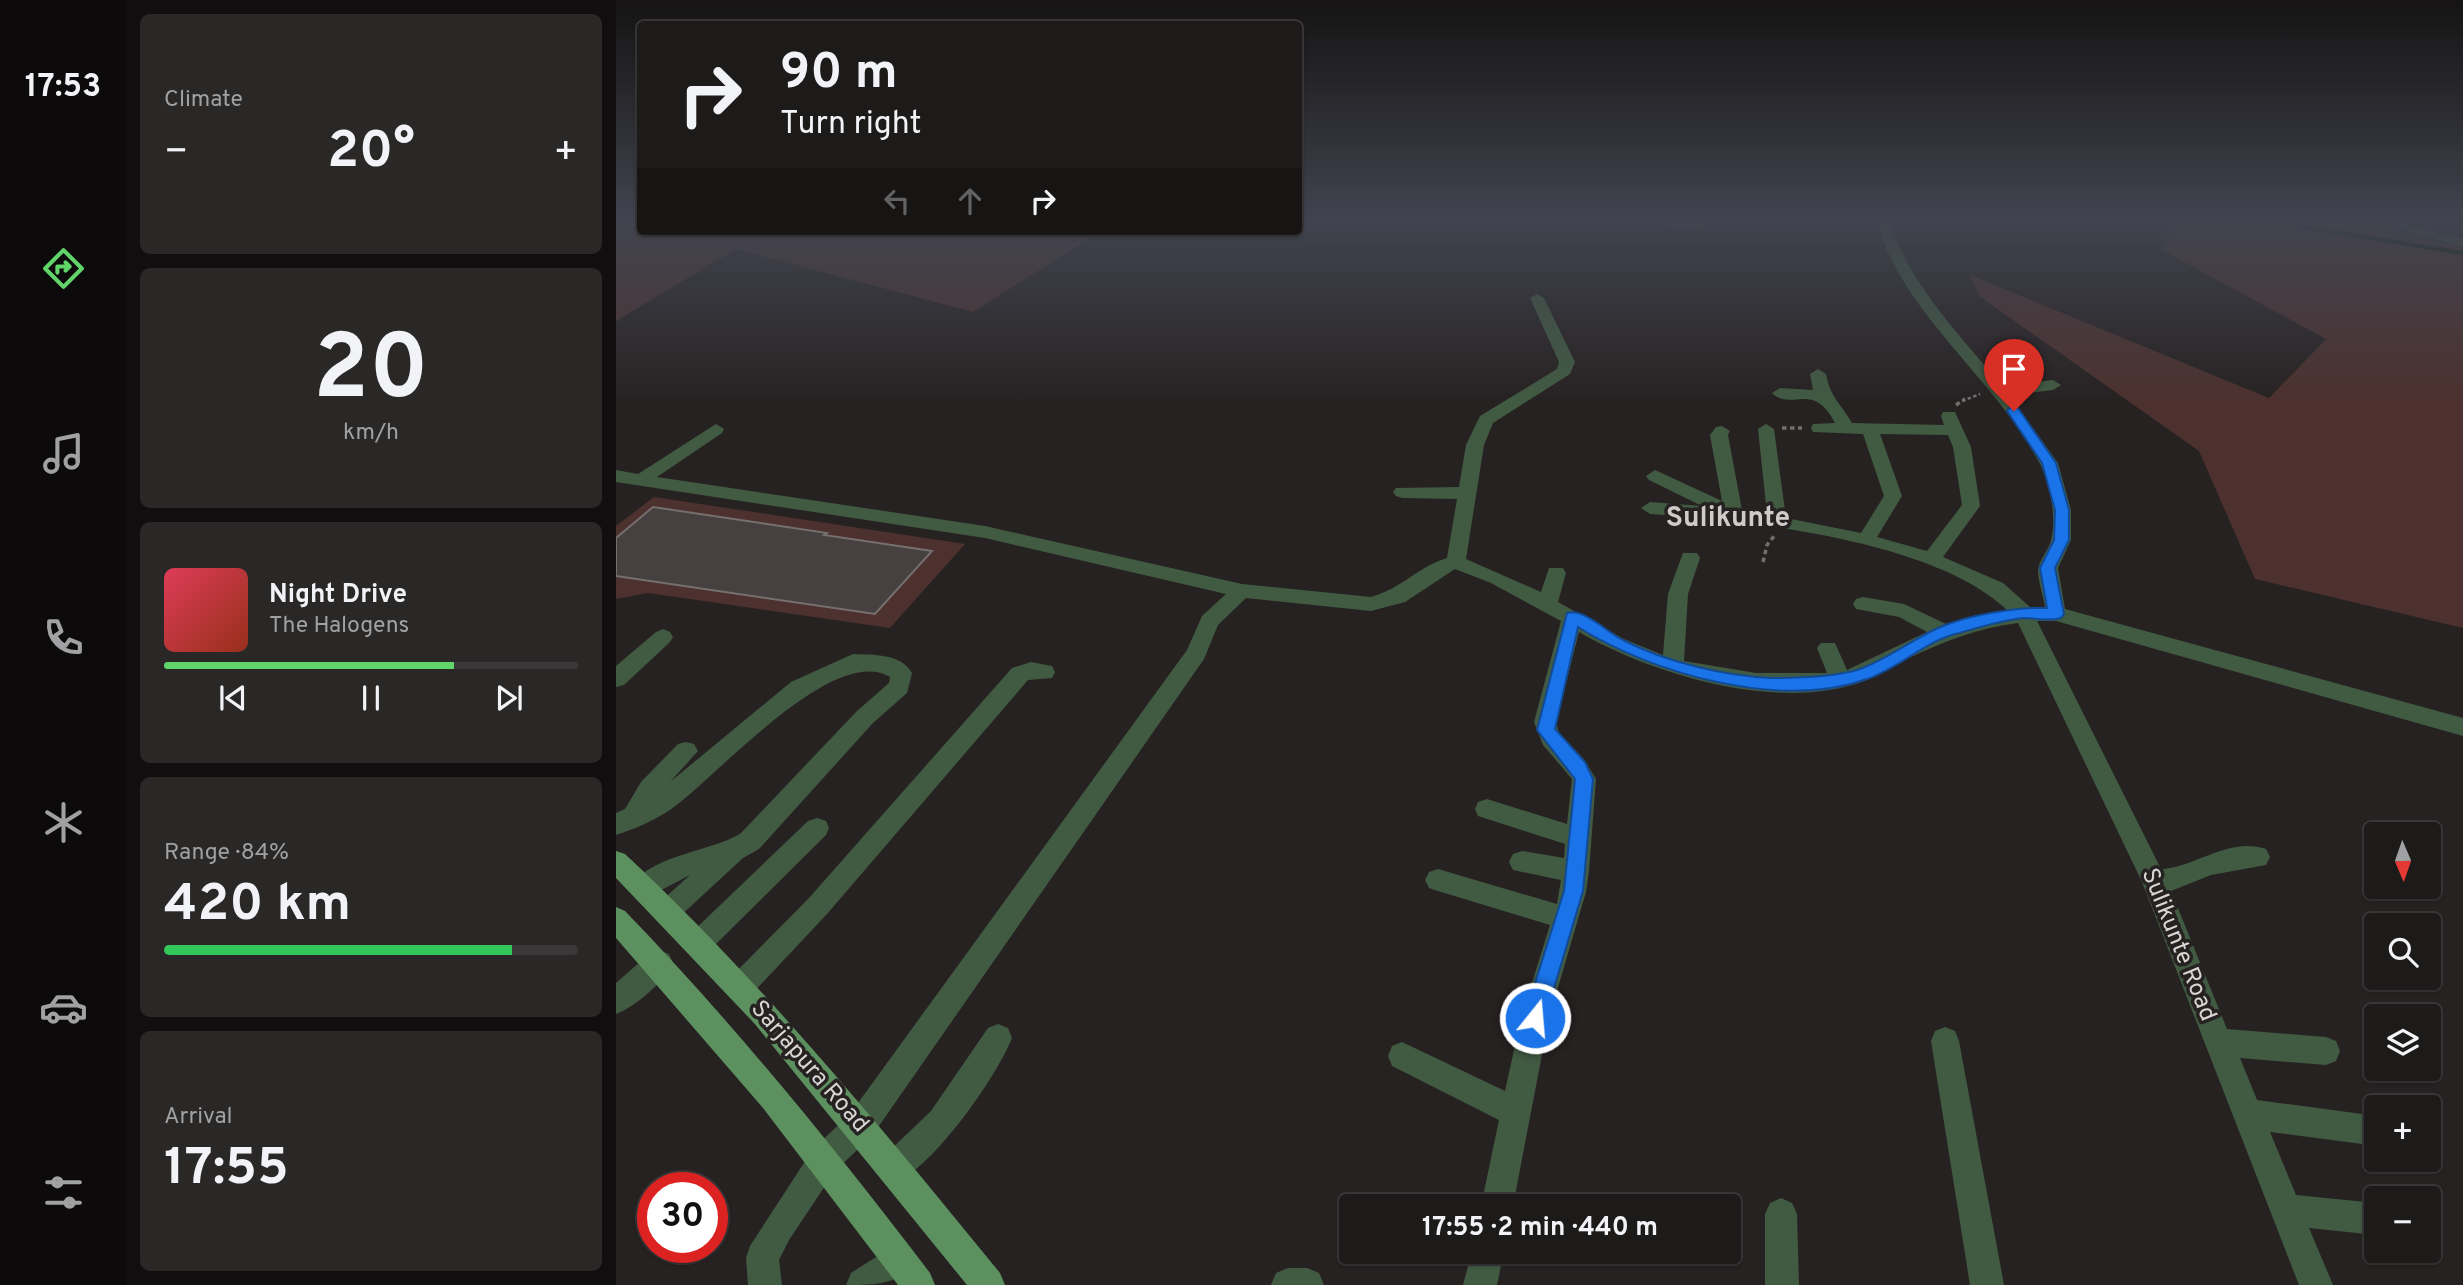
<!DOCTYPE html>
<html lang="en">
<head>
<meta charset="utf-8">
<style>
	:root { --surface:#1d1a1a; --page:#2a2727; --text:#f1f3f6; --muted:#a0a1a2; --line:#3b3839; --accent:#61d46a }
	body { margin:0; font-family:Overpass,sans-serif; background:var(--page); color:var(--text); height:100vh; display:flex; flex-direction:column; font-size:26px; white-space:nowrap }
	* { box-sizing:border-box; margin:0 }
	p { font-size:23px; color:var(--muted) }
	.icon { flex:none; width:38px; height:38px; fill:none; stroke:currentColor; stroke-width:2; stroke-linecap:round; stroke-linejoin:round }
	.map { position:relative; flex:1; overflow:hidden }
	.side { display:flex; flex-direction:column; gap:14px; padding:14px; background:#100e0e; width:490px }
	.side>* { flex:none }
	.guide { position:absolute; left:21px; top:21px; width:665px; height:214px; border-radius:7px; box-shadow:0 2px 5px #0004,0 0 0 2px var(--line); background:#1d1a1a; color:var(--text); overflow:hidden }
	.needle { width:46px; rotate:178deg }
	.controls { position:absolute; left:1748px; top:822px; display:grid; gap:14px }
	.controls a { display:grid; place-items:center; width:77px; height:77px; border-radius:7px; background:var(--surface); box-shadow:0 2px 5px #0004,0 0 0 2px var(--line); font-size:35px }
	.speed { position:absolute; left:21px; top:1172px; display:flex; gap:14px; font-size:35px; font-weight:700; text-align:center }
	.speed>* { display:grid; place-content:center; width:91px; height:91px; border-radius:50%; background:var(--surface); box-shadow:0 2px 5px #0004,0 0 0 2px var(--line); line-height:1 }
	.speed .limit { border:10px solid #d22; background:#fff; color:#111 }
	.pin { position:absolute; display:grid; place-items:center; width:60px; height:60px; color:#fff; margin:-72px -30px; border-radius:50% 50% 50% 0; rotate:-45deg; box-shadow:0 0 7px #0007 }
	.pin .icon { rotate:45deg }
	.me { position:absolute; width:77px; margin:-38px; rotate:17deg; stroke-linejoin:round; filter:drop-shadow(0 0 5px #0008) }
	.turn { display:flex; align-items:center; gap:24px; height:147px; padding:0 28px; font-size:32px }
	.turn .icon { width:91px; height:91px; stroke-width:2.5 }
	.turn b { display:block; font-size:49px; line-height:60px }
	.lanes { display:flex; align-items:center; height:66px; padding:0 28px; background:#0003; justify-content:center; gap:35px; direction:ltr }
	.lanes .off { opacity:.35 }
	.big { font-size:52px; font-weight:700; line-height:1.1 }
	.side .widget { flex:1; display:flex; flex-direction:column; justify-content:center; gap:10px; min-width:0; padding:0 24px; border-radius:10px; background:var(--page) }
	.side .dial { align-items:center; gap:0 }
	.dial b { font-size:91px; line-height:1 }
	.song { display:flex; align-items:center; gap:21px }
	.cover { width:84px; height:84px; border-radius:10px; background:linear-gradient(135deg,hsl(350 70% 55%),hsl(10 70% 35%)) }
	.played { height:7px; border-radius:4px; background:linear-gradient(90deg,var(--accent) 70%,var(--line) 70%) }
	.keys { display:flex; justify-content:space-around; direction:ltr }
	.heat { display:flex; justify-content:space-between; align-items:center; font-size:38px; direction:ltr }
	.charge { height:10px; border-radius:5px; background:linear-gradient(90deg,#34c759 84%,var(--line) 0) }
	.trip { position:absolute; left:723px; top:1194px; width:402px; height:70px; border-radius:7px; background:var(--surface); box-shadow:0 2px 5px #0004,0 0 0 2px var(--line); font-weight:700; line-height:70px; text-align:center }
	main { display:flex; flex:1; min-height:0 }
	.dock { display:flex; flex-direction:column; width:126px; justify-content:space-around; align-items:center; background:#0c0a0a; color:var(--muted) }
	.dock .icon { width:49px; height:49px }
	.dock .current { color:var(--accent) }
	.dock b { font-size:32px; color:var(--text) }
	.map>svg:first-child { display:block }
	.green { fill:#4c312f }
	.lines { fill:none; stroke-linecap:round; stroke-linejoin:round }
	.stream { stroke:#011503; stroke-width:4.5 }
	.building { fill:#464140; stroke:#75706f; stroke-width:2 }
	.path-far1 { stroke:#736f6f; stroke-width:2.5; stroke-dasharray:3.5 2.5; stroke-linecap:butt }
	.path { stroke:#736f6f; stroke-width:3.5; stroke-dasharray:4.5 3.5; stroke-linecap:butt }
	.minor { fill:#415a42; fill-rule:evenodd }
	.major { fill:#5c905e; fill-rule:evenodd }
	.route { fill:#1a73e8; stroke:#114b97; stroke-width:2 }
	.labels { text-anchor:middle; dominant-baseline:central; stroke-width:7; stroke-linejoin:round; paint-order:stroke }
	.near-street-label { font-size:24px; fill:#d8d5d5; stroke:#272222 }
	.district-label { font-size:28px; font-weight:bold; fill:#d0cac9; stroke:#272222 }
</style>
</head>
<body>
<main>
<nav class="dock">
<b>17:53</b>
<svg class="icon current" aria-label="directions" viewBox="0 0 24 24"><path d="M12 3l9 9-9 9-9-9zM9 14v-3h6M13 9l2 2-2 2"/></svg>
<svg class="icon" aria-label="music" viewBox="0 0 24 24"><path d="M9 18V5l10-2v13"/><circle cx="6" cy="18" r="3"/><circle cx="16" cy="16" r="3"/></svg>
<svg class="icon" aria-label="phone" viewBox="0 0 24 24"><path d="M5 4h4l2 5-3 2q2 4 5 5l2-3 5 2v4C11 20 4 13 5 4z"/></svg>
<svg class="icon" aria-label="climate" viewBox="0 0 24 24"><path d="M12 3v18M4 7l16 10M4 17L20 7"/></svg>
<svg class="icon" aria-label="car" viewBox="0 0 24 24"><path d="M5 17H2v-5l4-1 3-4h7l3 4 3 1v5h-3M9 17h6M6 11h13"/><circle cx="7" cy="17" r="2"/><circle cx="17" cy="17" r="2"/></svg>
<svg class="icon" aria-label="filters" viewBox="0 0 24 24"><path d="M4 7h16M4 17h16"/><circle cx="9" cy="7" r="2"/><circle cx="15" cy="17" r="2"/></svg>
</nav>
<section class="side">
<div class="widget"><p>Climate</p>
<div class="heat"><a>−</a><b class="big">20°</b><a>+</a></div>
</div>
<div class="widget dial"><b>20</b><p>km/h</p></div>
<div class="widget">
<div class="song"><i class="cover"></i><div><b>Night Drive</b><p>The Halogens</p></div></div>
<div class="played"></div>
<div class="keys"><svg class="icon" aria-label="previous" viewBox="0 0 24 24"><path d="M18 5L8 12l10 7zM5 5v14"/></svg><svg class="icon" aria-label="pause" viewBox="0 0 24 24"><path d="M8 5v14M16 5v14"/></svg><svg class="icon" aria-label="next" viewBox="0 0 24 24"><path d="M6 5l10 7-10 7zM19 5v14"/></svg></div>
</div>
<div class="widget"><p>Range · 84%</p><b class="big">420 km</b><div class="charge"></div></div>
<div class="widget"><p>Arrival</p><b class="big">17:55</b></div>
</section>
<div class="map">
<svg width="1847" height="1285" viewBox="0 0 1847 1285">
	<rect width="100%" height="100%" fill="#272222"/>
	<g class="green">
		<path d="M 0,220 L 24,220 L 24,231 L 485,231 L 357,312 L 120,249 L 0,321 Z"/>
		<path d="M 1008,220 L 1091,220 L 1088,231 Z"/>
		<path d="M 1563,220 L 1740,220 L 1847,248 L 1847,628 L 1639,579 L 1583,451 L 1363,296 L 1354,275 L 1653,398 L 1710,339 L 1544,249 Z"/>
		<path d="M 38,497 L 349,544 L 274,628 L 32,593 L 0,599 L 0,526 Z"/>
	</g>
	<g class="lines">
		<path class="stream" d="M 1644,220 L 1847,253"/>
	</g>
	<path class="building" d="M 37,507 L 211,533 L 208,535 L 316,551 L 259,614 L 0,576 L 0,538 Z"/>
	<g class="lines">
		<path class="path-far1" d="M 1346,401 L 1364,394"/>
		<g class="path">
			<path d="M 1340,405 L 1349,399"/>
			<path d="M 1166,428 L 1186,428"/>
			<path d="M 1147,562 L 1151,545 L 1159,535"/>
		</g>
		<g class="minor">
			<path d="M 1261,220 L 1273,220 C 1293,284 1344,335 1386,386 L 1437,380 L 1445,385 L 1437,390 L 1393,395 L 1442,463 L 1455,510 L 1455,540 L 1442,568 L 1449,609 L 1847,718 L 1847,736 L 1440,621 L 1421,621 L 1545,869 C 1577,868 1614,836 1650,849 L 1654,857 L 1650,865 L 1595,875 L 1555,891 L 1611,1029 L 1710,1037 L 1720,1041 L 1724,1051 L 1720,1061 L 1710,1065 L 1624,1058 L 1641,1100 L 1746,1114 L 1757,1118 L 1760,1127 L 1757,1140 L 1746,1144 L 1654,1132 L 1680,1195 L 1760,1203 L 1760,1235 L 1693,1228 L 1717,1285 L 1683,1285 L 1526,882 L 1402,623 C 1362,628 1326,642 1291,659 C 1277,666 1263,676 1248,681 C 1164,713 1037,675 963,632 L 940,722 L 943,733 L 967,758 L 980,779 L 973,871 L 970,892 L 933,1018 L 897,1206 L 865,1206 L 883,1120 L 776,1066 L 772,1056 L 776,1046 L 786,1042 L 889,1091 L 905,1018 L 934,925 L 822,891 L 813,888 L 809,880 L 813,872 L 822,869 L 941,904 L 945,880 L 897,870 L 893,862 L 897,854 L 906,851 L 948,858 L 949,844 L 862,816 L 859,809 L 862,802 L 871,799 L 951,824 L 956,779 L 927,745 L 918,722 L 945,621 L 875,583 L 839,569 L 789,602 L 755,611 L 630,598 L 602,625 L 588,659 L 256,1136 L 219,1171 L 173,1240 L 163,1260 L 166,1285 L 132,1285 L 130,1258 L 134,1246 L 197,1149 L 234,1114 L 571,650 L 586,616 L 610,594 L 369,538 L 0,482 L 0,470 L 22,474 L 100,424 L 108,429 L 106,433 L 41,477 L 369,526 L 626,584 L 755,597 C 785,589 803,566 831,558 L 841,499 L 786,498 L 780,496 L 777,492 L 780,488 L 843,487 L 850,445 L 864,416 L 941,369 L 943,362 L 914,298 L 921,294 L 928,298 L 959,362 L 954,374 L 877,423 L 868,445 L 850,559 L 925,592 L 933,568 L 947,568 L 950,573 L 942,602 L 1008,639 L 1047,655 L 1052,594 L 1067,553 L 1081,553 L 1084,558 L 1072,594 L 1068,661 L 1140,673 L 1211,673 L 1201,648 L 1205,643 L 1219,643 L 1231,670 L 1311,632 L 1283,617 L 1240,609 L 1237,604 L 1240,599 L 1247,597 L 1288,604 L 1332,625 L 1391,610 C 1317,540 1133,521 1034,514 L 1025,508 L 1034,502 L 1086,506 L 1033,480 L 1030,476 L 1039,470 L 1106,501 L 1094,435 L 1100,427 L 1106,426 L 1114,431 L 1112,435 L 1126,510 L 1151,514 L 1142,429 L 1150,424 L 1158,429 L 1170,518 L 1245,533 L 1268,496 L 1247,434 L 1197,432 L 1195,428 L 1197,424 L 1219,423 C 1197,380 1176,412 1156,393 L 1164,388 L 1197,390 L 1194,374 L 1202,369 L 1210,374 C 1215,399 1224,402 1236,423 L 1328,425 L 1325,416 L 1327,412 L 1339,412 L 1355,447 L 1364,506 L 1327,557 L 1387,583 L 1414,607 L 1429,607 C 1427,595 1422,581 1422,570 C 1423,560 1433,550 1435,540 C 1441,518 1434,482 1423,462 C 1383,383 1281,308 1261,220 ZM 1264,434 L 1332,435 L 1337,447 L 1346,505 L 1311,551 L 1261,537 L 1286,496 Z"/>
			<path d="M 1753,220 L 1773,220 L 1847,239 L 1847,247 Z"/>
			<path d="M 47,629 L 54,632 L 57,637 L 54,642 L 8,685 L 0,687 L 0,666 L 40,632 Z"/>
			<path d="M 237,654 C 257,655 285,653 296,673 L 291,693 L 257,723 L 143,849 L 127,858 L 61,919 L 52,923 L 43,919 L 39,911 L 43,903 L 74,875 L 28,899 L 19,896 L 15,888 C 31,855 96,852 125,833 L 241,711 L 273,683 L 274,677 C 218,643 102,775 58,807 C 42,819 19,829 0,835 L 0,813 L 9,809 L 25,782 L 62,744 L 70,742 L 78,744 L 82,751 L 54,782 L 175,682 Z"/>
			<path d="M 415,662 L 436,666 L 439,672 L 436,678 L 412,680 L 211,914 L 133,997 L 123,1001 L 113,997 L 109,988 L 113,979 L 193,898 L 396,668 Z"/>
			<path d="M 201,818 L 210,821 L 213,828 L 210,835 L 92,952 L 83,955 L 74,952 L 70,943 L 74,934 L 192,821 Z"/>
			<path d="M 43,950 L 53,954 L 57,963 C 48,982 19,1007 0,1014 L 0,983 L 33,954 Z"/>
			<path d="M 382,1024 L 392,1028 L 396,1038 C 380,1078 318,1166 279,1183 L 268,1178 L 263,1167 L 268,1156 L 315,1111 L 372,1028 Z"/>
			<path d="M 1329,1027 L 1339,1031 L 1343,1041 L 1388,1285 L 1354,1285 L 1315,1041 L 1319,1031 Z"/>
			<path d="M 1165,1198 L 1176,1203 L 1181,1214 L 1183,1285 L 1149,1285 L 1149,1214 L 1154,1203 Z"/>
			<path d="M 282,1243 L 294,1247 L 298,1259 C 286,1285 259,1285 230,1285 L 235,1273 Z"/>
			<path d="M 856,1251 L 888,1251 L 881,1285 L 847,1285 Z"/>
			<path d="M 672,1268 L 691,1268 L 703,1273 L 708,1285 L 655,1285 L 660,1273 Z"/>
		</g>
		<g class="major">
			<path d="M 0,851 L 9,854 C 147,983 265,1127 384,1273 L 389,1285 L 351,1285 L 138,1023 L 0,878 Z"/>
			<path d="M 0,907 L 9,911 C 119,1025 218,1147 314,1273 L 319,1285 L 282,1285 L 147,1108 L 0,938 Z"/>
		</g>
	</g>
	<linearGradient id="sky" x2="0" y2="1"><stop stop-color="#151313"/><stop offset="0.55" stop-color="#41444f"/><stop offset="1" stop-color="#41444f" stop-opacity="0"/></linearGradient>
	<rect width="1847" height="400" fill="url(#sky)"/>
	<path class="route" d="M 1393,408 L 1402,408 L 1440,463 L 1453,510 L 1453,540 L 1439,568 L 1448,614 L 1445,618 C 1433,622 1421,618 1408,618 C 1385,620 1358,629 1336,635 C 1306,644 1281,669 1251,679 C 1165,710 1037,674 962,627 L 939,729 L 969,762 L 977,779 L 967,891 L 929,1018 L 926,1025 L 919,1028 L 911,1025 L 908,1018 L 948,891 L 959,779 L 921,730 L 951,613 C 968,608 992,633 1007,640 C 1050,662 1108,676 1156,678 C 1183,678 1216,677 1241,670 C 1269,661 1295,640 1322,628 C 1351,615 1400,607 1431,608 L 1424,568 L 1438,540 L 1439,510 L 1426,463 L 1391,411 Z"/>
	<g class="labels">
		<g class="near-street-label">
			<text transform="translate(1562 945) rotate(68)">Sulikunte Road</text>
			<text transform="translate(193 1067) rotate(49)">Sarjapura Road</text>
		</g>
		<g class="district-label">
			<text x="1112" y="519">Sulikunte</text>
		</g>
	</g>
</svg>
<div class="controls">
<a><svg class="needle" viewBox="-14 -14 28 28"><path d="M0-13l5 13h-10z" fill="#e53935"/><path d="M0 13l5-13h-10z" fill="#a0a1a2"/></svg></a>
<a><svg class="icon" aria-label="search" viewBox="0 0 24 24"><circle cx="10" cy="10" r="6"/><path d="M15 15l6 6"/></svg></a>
<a><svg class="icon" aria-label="layers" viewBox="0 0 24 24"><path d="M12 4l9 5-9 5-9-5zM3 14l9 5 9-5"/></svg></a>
<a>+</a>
<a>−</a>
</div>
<div class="speed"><div class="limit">30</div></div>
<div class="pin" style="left:1398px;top:411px;background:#d93025"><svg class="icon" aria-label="arrive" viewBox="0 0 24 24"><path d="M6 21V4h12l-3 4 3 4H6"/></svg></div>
<svg class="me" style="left:919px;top:1018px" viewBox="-20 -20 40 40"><circle r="17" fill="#1a73e8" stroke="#fff" stroke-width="3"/><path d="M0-11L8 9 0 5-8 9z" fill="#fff"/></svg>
<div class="trip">17:55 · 2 min · 440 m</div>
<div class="guide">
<div class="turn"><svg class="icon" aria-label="right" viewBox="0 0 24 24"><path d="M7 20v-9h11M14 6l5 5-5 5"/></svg><div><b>90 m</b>Turn right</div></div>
<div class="lanes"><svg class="icon off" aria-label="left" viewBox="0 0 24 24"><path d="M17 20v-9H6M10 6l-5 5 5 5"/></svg><svg class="icon off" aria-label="ahead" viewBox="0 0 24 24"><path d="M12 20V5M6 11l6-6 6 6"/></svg><svg class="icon" aria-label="right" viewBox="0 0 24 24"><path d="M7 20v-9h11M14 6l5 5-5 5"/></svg></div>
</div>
</div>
</main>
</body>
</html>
